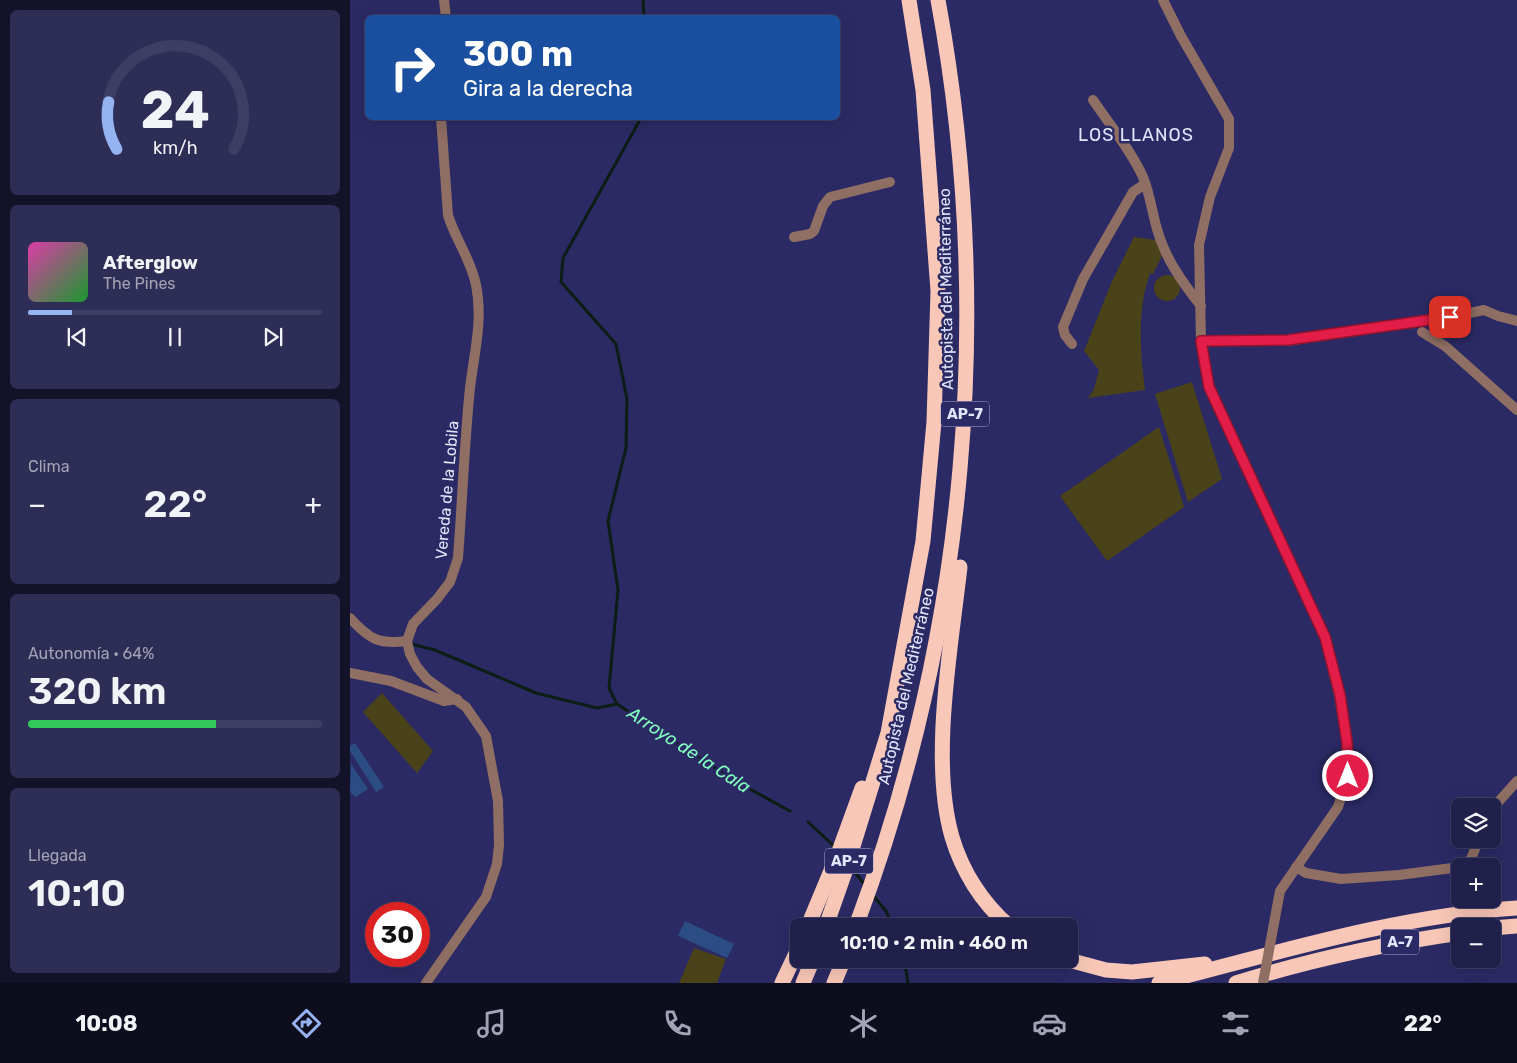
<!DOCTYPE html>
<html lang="es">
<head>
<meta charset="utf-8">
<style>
	:root { --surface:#20204b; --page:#2d2d55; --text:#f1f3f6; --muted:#a2a3b5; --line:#3d3e63; --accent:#95b2f1 }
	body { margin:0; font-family:Rubik,sans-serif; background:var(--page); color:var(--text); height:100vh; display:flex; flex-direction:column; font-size:19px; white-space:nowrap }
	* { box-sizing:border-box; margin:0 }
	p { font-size:16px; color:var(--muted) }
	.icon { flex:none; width:28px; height:28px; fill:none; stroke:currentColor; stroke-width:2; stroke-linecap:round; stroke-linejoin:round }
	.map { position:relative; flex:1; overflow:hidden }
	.sheet { display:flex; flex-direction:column; gap:10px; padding:10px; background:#121229; width:350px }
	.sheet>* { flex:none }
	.guide { position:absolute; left:15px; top:15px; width:475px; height:105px; border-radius:8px; box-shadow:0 5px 20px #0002,0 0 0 1px var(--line); background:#1a4fa0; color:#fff; overflow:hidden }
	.fabs { position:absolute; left:1101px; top:798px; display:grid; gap:10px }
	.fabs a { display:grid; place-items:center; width:50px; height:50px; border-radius:8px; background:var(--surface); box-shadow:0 5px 20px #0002,0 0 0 1px var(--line); font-size:25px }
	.speed { position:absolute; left:15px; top:902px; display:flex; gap:10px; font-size:25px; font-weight:700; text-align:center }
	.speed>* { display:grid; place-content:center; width:65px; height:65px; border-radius:50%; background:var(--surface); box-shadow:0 5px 20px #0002,0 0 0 1px var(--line); line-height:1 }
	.speed .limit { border:8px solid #d22; background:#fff; color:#111 }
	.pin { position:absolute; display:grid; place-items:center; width:42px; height:42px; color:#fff; margin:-21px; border-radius:10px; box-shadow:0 2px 8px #0006 }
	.me { position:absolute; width:55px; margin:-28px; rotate:0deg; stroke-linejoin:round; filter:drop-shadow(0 0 4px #0008) }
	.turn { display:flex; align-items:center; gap:18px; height:105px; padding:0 15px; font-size:22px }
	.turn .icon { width:65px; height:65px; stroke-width:2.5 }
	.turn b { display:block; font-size:35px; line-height:42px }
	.big { font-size:38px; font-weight:600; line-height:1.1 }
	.sheet .card { flex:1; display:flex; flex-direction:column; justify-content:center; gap:8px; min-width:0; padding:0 18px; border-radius:8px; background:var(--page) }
	.sheet .dial { align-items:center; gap:0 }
	.dial svg { height:130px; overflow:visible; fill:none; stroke:var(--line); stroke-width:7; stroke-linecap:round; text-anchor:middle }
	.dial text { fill:var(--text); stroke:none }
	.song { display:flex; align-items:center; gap:15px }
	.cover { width:60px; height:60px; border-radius:8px; background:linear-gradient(135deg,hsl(320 70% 55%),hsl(130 70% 35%)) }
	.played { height:5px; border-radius:2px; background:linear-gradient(90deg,var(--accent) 15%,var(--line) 15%) }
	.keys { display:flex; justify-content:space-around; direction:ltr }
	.heat { display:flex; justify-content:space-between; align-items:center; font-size:28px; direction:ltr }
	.charge { height:8px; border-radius:4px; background:linear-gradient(90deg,#34c759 64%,var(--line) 0) }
	.trip { position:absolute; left:440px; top:918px; width:288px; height:50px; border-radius:8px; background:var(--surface); box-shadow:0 5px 20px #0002,0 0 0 1px var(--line); font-weight:600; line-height:50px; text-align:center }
	.dock { display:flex; height:80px; justify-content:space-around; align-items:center; background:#0d0d1e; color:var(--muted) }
	.dock .icon { width:35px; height:35px }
	.dock .selected { color:var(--accent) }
	.dock b { font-size:22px; color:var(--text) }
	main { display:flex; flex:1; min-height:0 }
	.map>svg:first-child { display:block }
	.green { fill:#4a4319 }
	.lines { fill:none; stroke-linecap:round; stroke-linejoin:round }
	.stream { stroke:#0b1d14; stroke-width:3 }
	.building { fill:#2b4d84 }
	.street { stroke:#8f6e63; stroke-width:10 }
	.highway { stroke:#f8c7b7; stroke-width:15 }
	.street-bridge { stroke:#8f6e63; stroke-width:10 }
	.route-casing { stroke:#92132f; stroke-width:12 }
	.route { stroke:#e11d48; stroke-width:9 }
	.labels { text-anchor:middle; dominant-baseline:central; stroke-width:5; stroke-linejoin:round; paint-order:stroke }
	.shield { fill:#2b2a64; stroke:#abadce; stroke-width:1 }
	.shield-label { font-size:15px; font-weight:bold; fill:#e2e5fb }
	.street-label { font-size:16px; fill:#e2e5fb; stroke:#2b2a64 }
	.neighbourhood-label { font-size:18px; letter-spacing:1px; fill:#e2e5fb; stroke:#2b2a64 }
	.water-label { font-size:18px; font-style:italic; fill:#82fdbf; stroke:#2b2a64 }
</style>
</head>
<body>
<main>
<section class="sheet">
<div class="card dial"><svg viewBox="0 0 100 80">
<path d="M14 69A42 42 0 1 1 86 69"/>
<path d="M14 69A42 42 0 0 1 9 40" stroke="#95b2f1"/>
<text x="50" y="56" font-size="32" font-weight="700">24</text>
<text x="50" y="72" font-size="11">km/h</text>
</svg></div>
<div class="card">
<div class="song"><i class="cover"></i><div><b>Afterglow</b><p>The Pines</p></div></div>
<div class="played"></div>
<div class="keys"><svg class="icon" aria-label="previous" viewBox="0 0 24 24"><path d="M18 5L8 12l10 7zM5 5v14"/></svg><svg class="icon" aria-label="pause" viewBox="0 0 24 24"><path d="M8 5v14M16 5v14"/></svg><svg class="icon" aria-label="next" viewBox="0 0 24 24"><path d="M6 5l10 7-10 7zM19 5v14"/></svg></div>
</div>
<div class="card"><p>Clima</p>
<div class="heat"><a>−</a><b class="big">22°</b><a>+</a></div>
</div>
<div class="card"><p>Autonomía · 64%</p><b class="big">320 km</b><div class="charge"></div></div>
<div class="card"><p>Llegada</p><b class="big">10:10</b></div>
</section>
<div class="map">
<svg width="1167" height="983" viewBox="0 0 1167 983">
	<rect width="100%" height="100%" fill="#2b2a64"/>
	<g class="green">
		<path d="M 784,237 L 806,240 L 812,256 L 803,274 L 800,273 C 787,310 790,353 795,390 L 738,398 L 744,389 L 749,370 L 734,351 L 762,281 Z"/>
		<circle cx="817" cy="288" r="13"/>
		<path d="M 842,382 L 872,479 L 838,502 L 805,394 Z"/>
		<path d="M 809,427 L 834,507 L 757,561 L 710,496 Z"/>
		<path d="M 32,693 L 83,751 L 67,773 L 13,712 Z"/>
		<path d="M 344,948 L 376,959 L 367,983 L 329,983 Z"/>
	</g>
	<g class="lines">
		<g class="stream">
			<path d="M 293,0 L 294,18"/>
			<path d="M 291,118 L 213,258 L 211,282 L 266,344 L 277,399 L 276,448 L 258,521 L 268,590 L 259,688 L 267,704 L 385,781 L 440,811"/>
			<path d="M 61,644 L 85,650 L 186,693 L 247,708 L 267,704"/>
			<path d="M 458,822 L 485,847"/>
			<path d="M 501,867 L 514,884"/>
			<path d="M 521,893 L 536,911 L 542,926"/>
			<path d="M 554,959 L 558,983"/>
		</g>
	</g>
	<g class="building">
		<path d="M 5,743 L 34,787 L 26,792 L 0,751 L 0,746 Z"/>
		<path d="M 1,764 L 18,789 L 6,797 L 0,792 Z"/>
		<path d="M 335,921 L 384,944 L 377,958 L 328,936 Z"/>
	</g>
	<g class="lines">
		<g class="street">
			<path d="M 94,0 L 96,18"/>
			<path d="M 813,0 L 831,36 L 879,119 L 879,148 L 860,197 L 849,245 L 851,341 L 859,387 L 975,637 L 989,695 L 997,742 L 998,776 L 988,807 L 930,891 L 927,907"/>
			<path d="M 743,100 C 760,125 780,149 793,177 C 800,194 802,212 807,229 C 815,258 832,282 851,306"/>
			<path d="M 444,237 L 460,234 L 464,231 L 473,206 L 480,197 L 540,182"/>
			<path d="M 1072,332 L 1095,346 L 1167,410"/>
			<path d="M 851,341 L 937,341 L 1100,317 L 1134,310 L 1148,316 L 1167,321"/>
			<path d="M 722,344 L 715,335 L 713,327 L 733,279 L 783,192 L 795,184"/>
			<path d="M 0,618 C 19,639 29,645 57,641"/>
			<path d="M 0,673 L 41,681 L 94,701 L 107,699"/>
			<path d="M 1142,809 L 1167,781"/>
			<path d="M 1111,866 L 1121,859 L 1129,839"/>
			<path d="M 946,867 L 956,873 L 991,879 L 1049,875 L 1110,867"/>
			<path d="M 76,983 L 136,897 L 147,864 L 149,845 L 148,801 L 136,736 L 116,707 L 77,679 L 67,667 L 60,654 L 57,641 L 63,624 L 87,599 L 100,582 L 108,558 C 112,505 114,452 119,398 C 122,360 134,324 126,285 C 121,259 105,239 98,215 L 91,118"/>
		</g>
		<g class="highway">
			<path d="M 610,567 C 601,647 580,761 602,837 C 612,871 632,903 659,926"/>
			<path d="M 458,926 L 488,854 L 512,788"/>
			<path d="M 476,926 L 496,869 L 538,733 L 573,541 L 584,422 L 588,291 L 573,90 L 559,0"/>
			<path d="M 506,926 C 617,631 645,310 588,0"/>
			<path d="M 1142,928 L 1167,926"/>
			<path d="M 715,959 L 756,970 L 782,972 L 855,964"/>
			<path d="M 432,983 L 449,947"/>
			<path d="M 453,983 L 463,959"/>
			<path d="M 484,983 L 494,959"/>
			<path d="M 809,983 C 927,953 1045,916 1167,908"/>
			<path d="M 886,983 C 959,960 1034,944 1110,933"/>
		</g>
		<path class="street-bridge" d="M 913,983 L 927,907"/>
	</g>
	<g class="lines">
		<defs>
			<path id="route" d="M 998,776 L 997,742 L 990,695 L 975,637 L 859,387 L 851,341 L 938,340 L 1100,317"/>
		</defs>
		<use href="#route" class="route-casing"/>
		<use href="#route" class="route"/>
	</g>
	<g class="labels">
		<g class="shield">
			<rect x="591" y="401.5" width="48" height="25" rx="4"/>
			<rect x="475" y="848.5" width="48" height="25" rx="4"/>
			<rect x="1031" y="929.5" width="38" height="25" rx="4"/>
		</g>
		<g class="shield-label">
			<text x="615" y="414">AP-7</text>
			<text x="499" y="861">AP-7</text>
			<text x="1050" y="942">A-7</text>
		</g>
		<g class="street-label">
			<text transform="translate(596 289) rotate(-91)">Autopista del Mediterráneo</text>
			<text transform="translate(97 490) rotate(-85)">Vereda de la Lobila</text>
			<text transform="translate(556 686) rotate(-77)">Autopista del Mediterráneo</text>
		</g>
		<g class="neighbourhood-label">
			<text x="786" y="135">LOS LLANOS</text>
		</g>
		<g class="water-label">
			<text transform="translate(339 750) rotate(33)">Arroyo de la Cala</text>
		</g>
	</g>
</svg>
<div class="fabs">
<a><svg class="icon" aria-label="layers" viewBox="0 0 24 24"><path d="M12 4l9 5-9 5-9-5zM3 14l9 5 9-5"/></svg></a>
<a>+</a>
<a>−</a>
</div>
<div class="speed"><div class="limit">30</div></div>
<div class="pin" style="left:1100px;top:317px;background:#d93025"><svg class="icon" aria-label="arrive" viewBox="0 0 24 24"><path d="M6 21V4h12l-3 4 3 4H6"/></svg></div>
<svg class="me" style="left:998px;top:776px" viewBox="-20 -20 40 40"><circle r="17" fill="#e11d48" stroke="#fff" stroke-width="3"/><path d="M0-11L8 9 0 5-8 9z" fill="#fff"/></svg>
<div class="trip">10:10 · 2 min · 460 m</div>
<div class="guide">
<div class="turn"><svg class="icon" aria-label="right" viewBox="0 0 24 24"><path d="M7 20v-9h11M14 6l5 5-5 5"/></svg><div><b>300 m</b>Gira a la derecha</div></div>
</div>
</div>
</main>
<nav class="dock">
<b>10:08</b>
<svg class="icon selected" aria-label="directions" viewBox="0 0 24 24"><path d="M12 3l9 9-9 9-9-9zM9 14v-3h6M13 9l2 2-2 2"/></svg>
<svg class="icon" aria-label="music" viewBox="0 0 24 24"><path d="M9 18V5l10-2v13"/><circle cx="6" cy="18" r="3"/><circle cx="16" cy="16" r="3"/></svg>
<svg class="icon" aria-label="phone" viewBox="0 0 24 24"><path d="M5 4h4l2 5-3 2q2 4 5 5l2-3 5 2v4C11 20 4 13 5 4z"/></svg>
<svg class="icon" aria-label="climate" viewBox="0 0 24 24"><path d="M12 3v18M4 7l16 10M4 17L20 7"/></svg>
<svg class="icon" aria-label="car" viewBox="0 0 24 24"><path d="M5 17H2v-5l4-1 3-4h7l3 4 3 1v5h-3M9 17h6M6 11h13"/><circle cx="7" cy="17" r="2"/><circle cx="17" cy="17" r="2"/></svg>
<svg class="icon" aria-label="filters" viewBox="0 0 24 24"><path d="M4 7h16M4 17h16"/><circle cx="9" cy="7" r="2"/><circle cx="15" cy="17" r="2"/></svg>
<b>22°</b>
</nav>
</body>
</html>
